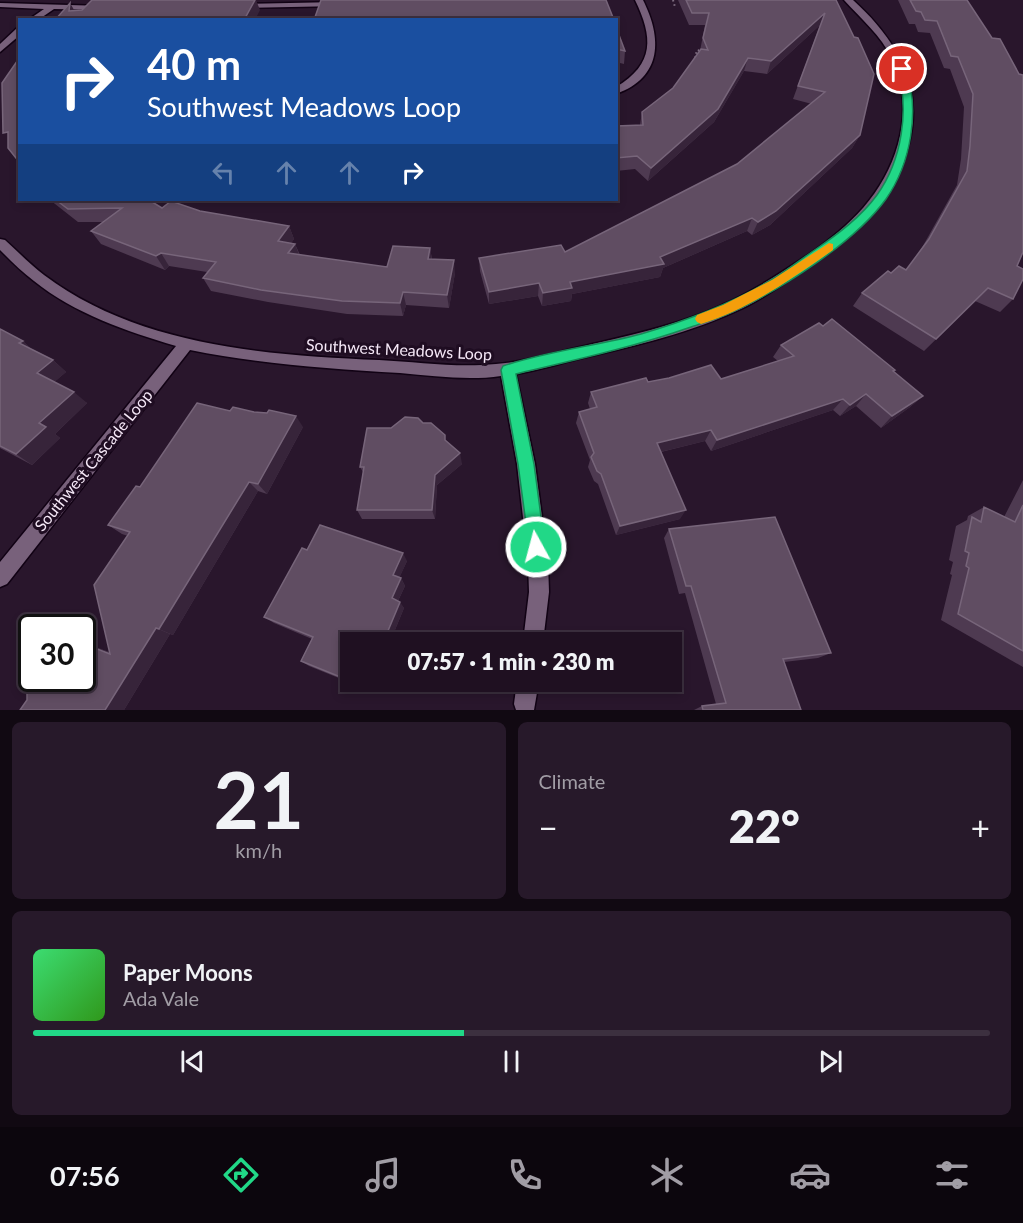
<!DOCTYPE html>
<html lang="en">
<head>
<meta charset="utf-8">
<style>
	:root { --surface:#1f1021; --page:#27192a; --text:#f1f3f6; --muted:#a19da5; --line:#3c303f; --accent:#21d887 }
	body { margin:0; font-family:Lato,sans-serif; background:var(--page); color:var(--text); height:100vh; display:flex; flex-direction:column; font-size:22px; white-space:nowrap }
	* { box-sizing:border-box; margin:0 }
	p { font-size:20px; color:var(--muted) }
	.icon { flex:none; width:33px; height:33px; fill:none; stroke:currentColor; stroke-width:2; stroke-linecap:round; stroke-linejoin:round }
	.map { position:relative; height:710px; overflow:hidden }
	.side { display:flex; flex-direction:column; gap:12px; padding:12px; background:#110912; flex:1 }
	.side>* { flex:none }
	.guide { position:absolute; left:18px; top:18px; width:600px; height:183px; border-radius:0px; box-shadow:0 3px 9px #0003,0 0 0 2px var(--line); background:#1a4fa0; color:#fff; overflow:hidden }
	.speed { position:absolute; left:18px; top:614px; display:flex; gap:12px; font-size:30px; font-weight:700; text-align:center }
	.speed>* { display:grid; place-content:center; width:78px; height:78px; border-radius:50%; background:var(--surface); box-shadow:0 3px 9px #0003,0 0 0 2px var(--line); line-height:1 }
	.speed .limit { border:3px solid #111; border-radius:9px; background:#fff; color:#111 }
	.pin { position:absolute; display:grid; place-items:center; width:51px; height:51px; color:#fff; margin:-26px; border:3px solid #fff; border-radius:50%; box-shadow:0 2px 6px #0007 }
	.me { position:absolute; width:66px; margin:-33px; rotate:353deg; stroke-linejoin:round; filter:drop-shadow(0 0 4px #0008) }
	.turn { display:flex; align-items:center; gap:21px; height:126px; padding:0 30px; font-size:27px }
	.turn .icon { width:78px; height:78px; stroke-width:2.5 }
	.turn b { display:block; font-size:42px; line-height:51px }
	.lanes { display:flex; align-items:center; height:57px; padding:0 30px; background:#0003; justify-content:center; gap:30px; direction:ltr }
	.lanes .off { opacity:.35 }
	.big { font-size:45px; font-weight:800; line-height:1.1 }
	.side .card { flex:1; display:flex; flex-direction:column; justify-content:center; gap:9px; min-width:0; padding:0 21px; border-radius:9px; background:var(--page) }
	.side .dial { align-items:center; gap:0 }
	.dial b { font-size:78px; line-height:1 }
	.song { display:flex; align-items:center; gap:18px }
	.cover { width:72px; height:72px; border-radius:9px; background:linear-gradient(135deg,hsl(140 70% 55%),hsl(110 70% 35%)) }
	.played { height:6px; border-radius:3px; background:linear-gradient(90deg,var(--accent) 45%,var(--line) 45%) }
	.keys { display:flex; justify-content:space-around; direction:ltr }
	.heat { display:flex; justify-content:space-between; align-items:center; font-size:33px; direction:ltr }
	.side .tiles { flex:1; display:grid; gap:12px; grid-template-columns:1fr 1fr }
	.card:last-child { grid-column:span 2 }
	.trip { position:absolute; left:340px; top:632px; width:342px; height:60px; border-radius:0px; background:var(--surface); box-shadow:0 3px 9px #0003,0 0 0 2px var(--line); font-weight:800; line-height:60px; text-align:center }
	.menu { display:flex; height:96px; justify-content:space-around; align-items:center; background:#0c060d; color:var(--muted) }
	.menu .icon { width:42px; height:42px }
	.menu .selected { color:var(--accent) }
	.menu b { font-size:27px; color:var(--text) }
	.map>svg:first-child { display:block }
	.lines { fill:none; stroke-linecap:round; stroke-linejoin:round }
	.street-casing { stroke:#110214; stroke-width:3 }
	.path { stroke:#7f6f82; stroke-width:2; stroke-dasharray:1.5 3; stroke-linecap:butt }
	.street { fill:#78617b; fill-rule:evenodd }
	.wall { fill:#4e3a51 }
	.shaded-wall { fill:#37243a }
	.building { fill:#604d62; stroke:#77657a; stroke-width:1.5 }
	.route { fill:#21d887; stroke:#158c58; stroke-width:1.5 }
	.slow { fill:#f59e0b }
	.labels { text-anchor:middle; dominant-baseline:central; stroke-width:6; stroke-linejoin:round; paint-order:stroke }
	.street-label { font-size:16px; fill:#f5e8f7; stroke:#1f0d22 }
</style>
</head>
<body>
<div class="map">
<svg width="1023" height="710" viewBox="0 0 1023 710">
	<rect width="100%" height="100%" fill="#29162c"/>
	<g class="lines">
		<defs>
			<g id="street">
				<path d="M 635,0 L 643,0 C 662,38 663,77 616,94 L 616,87 C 655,64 653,37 635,0 Z"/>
				<path d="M 844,0 L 853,0 C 895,38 924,85 909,143 C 896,196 859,232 816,262 C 792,278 769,295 743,308 C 691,333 634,346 578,359 C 558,364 537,370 516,374 L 535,464 L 548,562 L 549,592 L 543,642 L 523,642 L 529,592 L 528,562 L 517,464 L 501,376 C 468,381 434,376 400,373 C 329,369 260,364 190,350 L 7,584 L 0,587 L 0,562 L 176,346 C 126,331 75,314 34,281 C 22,272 11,261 0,250 L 0,239 L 5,240 C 18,252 30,264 44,275 C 138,346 266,355 379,360 C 418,362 457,368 496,364 C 524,362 550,354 576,348 C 626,336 676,326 722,305 C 753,292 780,273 808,255 C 850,226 884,194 898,144 C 906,116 905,85 892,59 C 881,35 861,19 844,0 Z"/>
				<path d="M 338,2 L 342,4 L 341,6 L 239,8 L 235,6 L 239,4 Z"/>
				<path d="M 0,3 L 104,6 L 108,8 L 104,10 L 54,9 L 38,20 L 28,20 L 44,9 L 0,7 Z"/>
				<path d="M 17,28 L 20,28 L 20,35 L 0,52 L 0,44 Z"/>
				<path d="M 517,681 L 539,681 L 534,710 L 516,710 L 514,704 Z"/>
			</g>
		</defs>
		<use href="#street" class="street-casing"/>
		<g class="path">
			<path d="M 673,0 L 675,7"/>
			<path d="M 695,58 L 697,50 L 702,51"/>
		</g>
		<use href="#street" class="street"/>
	</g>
	<g class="wall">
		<path d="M 678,0 L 836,0 L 860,135 L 852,148 L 770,225 L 752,235 L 747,231 L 663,268 L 660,277 L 572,294 L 571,301 L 542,306 L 538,296 L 489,304 L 480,271 L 479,258 L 565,252 L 737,164 L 812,104 L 793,99 L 820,25 L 767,74 L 744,71 L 714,122 L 648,181 L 635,169 L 616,171 L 616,126 L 640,125 L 642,112 L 673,88 L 700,51 L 705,25 L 689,25 Z"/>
		<path d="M 898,0 L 967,0 L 1017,266 L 1013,299 L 1000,312 L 975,301 L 924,351 L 853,306 L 862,293 L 891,273 L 906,270 L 919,253 L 957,185 L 961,159 L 964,107 L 950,69 L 944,68 L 930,33 L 918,32 L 915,24 L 909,24 Z"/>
		<path d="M 616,27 L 625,51 L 624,64 L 616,62 Z"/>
		<path d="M 50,200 L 149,200 L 162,208 L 200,211 L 289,226 L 294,239 L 291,243 L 295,244 L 300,255 L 387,267 L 430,248 L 432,259 L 455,273 L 449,308 L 406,305 L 403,316 L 347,314 L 268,302 L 211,291 L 203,278 L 207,272 L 169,266 L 165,270 L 101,244 L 91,231 L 104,222 L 78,222 Z"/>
		<path d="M 823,326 L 895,370 L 893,372 L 923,396 L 910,407 L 881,428 L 856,406 L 840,416 L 833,410 L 711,451 L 705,441 L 661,452 L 680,519 L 616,535 L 598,484 L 594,481 L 588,467 L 590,460 L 576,423 L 579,412 L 590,409 L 588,403 L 591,392 L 648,382 L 721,379 L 778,361 L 773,357 L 781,345 Z"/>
		<path d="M 0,329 L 23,341 L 32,350 L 53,360 L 66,372 L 54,382 L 87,403 L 55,434 L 60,438 L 32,465 L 0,448 Z"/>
		<path d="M 423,423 L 446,441 L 462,464 L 437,485 L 435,519 L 362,519 L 357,510 L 363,472 L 360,467 L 391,428 Z"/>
		<path d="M 303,427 L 267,494 L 258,491 L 173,635 L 170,634 L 124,710 L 20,710 L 82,678 L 82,642 L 109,652 L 128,536 L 122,534 L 108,525 L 140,487 Z"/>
		<path d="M 1023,480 L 1023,667 L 941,620 L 952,575 L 950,574 L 953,562 L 949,560 L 956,526 L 967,520 L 968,516 L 984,507 L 1004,517 Z"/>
		<path d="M 669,529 L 831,653 L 818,658 L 784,662 L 801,710 L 694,710 L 702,706 L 716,704 L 685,593 L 679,594 L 664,538 Z"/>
		<path d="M 307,550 L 407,561 L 399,578 L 401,578 L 405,586 L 398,601 L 404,608 L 390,642 L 351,642 L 370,681 L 366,689 L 309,666 L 301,661 L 312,639 L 274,623 L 264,617 Z"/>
	</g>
	<g class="shaded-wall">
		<path d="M 255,0 L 256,0 L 260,10 L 255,20 L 244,20 Z"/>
		<path d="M 70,3 L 77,15 L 69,11 Z"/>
		<path d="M 825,13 L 820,25 L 767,74 L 771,61 Z"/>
		<path d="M 748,58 L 744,71 L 714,122 L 648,181 L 651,168 Z"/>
		<path d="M 860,135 L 852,148 L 770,225 L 752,235 L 758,222 Z"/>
		<path d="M 752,218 L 747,231 L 663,268 L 660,277 L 572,294 L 571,301 L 542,306 L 543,293 L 570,282 L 660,257 Z"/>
		<path d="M 289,226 L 294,239 L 284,254 L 278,241 Z"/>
		<path d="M 295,244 L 300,257 L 288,253 Z"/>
		<path d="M 430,248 L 432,261 L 428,259 Z"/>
		<path d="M 161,253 L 169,266 L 165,270 L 156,256 Z"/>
		<path d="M 454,260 L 455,273 L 449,308 L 447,295 Z"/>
		<path d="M 539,283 L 538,296 L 489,304 L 489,292 Z"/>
		<path d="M 403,292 L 406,305 L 403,316 L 400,303 Z"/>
		<path d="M 23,341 L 36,353 L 19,343 Z"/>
		<path d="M 53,360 L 66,372 L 51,385 L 37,373 Z"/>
		<path d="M 74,392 L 87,403 L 55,434 L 60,438 L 32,465 L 16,454 L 39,423 Z"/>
		<path d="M 866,394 L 856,406 L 840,416 L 850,405 Z"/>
		<path d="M 923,396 L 910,407 L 881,428 L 892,416 Z"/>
		<path d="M 843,399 L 833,410 L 711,451 L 717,440 Z"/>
		<path d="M 296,416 L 303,427 L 267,494 L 258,484 Z"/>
		<path d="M 711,430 L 705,441 L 652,454 L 657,443 Z"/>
		<path d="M 460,453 L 462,464 L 437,485 L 435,519 L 432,510 L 435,475 Z"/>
		<path d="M 249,482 L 258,491 L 173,635 L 159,629 Z"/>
		<path d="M 686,510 L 680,519 L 616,535 L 620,526 Z"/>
		<path d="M 403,553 L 407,561 L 397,583 L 393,575 Z"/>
		<path d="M 401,578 L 405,586 L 396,605 L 392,598 Z"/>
		<path d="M 400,602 L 404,608 L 390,642 L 389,642 L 385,638 Z"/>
		<path d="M 156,628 L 170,634 L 124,710 L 105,710 Z"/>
		<path d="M 381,636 L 386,641 L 386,642 L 378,642 Z"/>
		<path d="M 82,642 L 88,644 L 126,659 L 110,654 L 82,643 Z"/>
		<path d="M 362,681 L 370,681 L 366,689 L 360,685 Z"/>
	</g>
	<g class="building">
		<path d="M 92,0 L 255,0 L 244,20 L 55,20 L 70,3 L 69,11 L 82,10 Z"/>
		<path d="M 321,0 L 606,0 L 614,20 L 314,20 Z"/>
		<path d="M 686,0 L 836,0 L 854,37 L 858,38 L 874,74 L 860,135 L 776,211 L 758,222 L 752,218 L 660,257 L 664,264 L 570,282 L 572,288 L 543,293 L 539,283 L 489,292 L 479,258 L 561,245 L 565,252 L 737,164 L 825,92 L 798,86 L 825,13 L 771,61 L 748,58 L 718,109 L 651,168 L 637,156 L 616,158 L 616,126 L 643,125 L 642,112 L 673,88 L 701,49 L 708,50 L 703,38 L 709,13 L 692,13 Z"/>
		<path d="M 910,0 L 967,0 L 992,38 L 1000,39 L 1019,74 L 1023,75 L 1023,252 L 1017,266 L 1023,269 L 1023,279 L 1013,299 L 988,288 L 936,339 L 862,293 L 888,271 L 891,273 L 899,266 L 906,270 L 929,239 L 967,171 L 970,146 L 973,94 L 958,57 L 951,56 L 937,21 L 925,20 L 921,12 L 916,11 Z"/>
		<path d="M 616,27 L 625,51 L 616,49 Z"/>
		<path d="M 20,57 L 20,163 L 8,148 L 8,132 L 3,133 L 2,83 Z"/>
		<path d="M 56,200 L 149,200 L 162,208 L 171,201 L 200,211 L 289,226 L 278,241 L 295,244 L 288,253 L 387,267 L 393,246 L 430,248 L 428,259 L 454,260 L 447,295 L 403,292 L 400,303 L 342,301 L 261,290 L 203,278 L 216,262 L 161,253 L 156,256 L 91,231 L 122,208 L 68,209 Z"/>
		<path d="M 832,319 L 895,370 L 893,371 L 923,396 L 892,416 L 866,394 L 850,405 L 843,399 L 717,440 L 711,430 L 657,443 L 686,510 L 620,526 L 601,474 L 597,471 L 591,457 L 594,453 L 579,412 L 597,407 L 591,392 L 646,378 L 648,382 L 669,378 L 711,365 L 721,379 L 794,356 L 781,345 L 819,323 L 823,326 Z"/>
		<path d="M 0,329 L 23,341 L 19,343 L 53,360 L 37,373 L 74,392 L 39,423 L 46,427 L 16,454 L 0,446 Z"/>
		<path d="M 197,403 L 230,411 L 233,407 L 254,412 L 267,413 L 269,410 L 296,416 L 258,484 L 249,482 L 159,629 L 156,628 L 105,710 L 20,710 L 27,700 L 27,692 L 37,678 L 82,678 L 82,643 L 110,654 L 94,585 L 130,532 L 108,525 L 136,486 L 140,487 Z"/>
		<path d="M 405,417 L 418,418 L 423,423 L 431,423 L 445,435 L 445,440 L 460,453 L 435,475 L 432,510 L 357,510 L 364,467 L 360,467 L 367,428 L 391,428 Z"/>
		<path d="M 1023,505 L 1023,651 L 958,614 L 969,568 L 966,566 L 969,553 L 965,551 L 972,517 L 981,522 L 984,507 L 1015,522 Z"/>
		<path d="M 775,517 L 831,653 L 783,659 L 801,710 L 703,710 L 702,706 L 726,703 L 691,586 L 686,586 L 669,529 Z"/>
		<path d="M 320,525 L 403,553 L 393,575 L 401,578 L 392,598 L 400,602 L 385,638 L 381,636 L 378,642 L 351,642 L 351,681 L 362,681 L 360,685 L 301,661 L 313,637 L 264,617 L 302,548 L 307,550 Z"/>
	</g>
	<path class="route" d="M 902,67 L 906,69 C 920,111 911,163 886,199 C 855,242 782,289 734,311 C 720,318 705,322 691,327 C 634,347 575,360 516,374 L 534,464 L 545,547 L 542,553 L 536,555 L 530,553 L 518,464 L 501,370 L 503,366 C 548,351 596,346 641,334 C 685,321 731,304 771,280 C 787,271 801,259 816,249 C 838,234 861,217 877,195 C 902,160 910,109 897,69 Z"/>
	<path class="slow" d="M 829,243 L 833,244 L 833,250 C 791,279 750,309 701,324 L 697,322 L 695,319 L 697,315 L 723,305 L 772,280 Z"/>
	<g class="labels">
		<g class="street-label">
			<text transform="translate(399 349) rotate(3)">Southwest Meadows Loop</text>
			<text transform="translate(93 460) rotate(-51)">Southwest Cascade Loop</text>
		</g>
	</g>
</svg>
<div class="speed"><div class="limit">30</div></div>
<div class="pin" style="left:902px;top:69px;background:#d93025"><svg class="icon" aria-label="arrive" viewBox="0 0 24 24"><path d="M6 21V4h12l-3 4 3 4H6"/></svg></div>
<svg class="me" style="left:536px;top:547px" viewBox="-20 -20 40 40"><circle r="17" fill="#21d887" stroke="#fff" stroke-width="3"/><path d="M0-11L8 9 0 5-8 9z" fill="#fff"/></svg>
<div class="trip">07:57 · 1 min · 230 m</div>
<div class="guide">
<div class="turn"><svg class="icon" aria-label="right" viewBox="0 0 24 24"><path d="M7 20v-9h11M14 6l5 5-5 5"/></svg><div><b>40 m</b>Southwest Meadows Loop</div></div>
<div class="lanes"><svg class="icon off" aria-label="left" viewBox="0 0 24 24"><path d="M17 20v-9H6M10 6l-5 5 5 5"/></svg><svg class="icon off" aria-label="ahead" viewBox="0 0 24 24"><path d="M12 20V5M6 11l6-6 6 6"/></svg><svg class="icon off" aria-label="ahead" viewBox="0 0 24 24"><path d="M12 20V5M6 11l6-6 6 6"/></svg><svg class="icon" aria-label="right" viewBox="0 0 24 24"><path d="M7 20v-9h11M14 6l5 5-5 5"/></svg></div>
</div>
</div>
<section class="side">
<div class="tiles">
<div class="card dial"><b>21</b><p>km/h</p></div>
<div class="card"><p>Climate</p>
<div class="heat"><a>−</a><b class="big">22°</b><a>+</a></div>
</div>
<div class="card">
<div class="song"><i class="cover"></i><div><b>Paper Moons</b><p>Ada Vale</p></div></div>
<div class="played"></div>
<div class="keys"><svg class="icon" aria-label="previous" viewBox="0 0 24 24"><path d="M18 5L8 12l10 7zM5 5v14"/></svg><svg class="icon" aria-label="pause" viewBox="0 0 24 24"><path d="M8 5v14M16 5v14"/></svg><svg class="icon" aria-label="next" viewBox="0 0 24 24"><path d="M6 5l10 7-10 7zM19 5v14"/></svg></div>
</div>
</div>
</section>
<nav class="menu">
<b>07:56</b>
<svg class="icon selected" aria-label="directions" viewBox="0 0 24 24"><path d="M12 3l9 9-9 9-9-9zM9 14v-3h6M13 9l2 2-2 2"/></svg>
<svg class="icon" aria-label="music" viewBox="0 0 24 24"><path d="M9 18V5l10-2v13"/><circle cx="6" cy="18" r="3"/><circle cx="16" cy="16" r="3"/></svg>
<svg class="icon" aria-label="phone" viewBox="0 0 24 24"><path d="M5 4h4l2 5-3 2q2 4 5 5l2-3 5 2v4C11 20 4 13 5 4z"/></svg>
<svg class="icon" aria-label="climate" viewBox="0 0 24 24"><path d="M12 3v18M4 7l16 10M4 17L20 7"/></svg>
<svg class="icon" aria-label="car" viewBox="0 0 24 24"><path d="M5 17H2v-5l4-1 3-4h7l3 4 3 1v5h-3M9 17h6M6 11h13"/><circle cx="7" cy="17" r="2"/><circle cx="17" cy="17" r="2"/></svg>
<svg class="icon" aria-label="filters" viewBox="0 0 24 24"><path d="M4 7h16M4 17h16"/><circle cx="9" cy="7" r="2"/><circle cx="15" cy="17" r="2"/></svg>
</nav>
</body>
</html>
